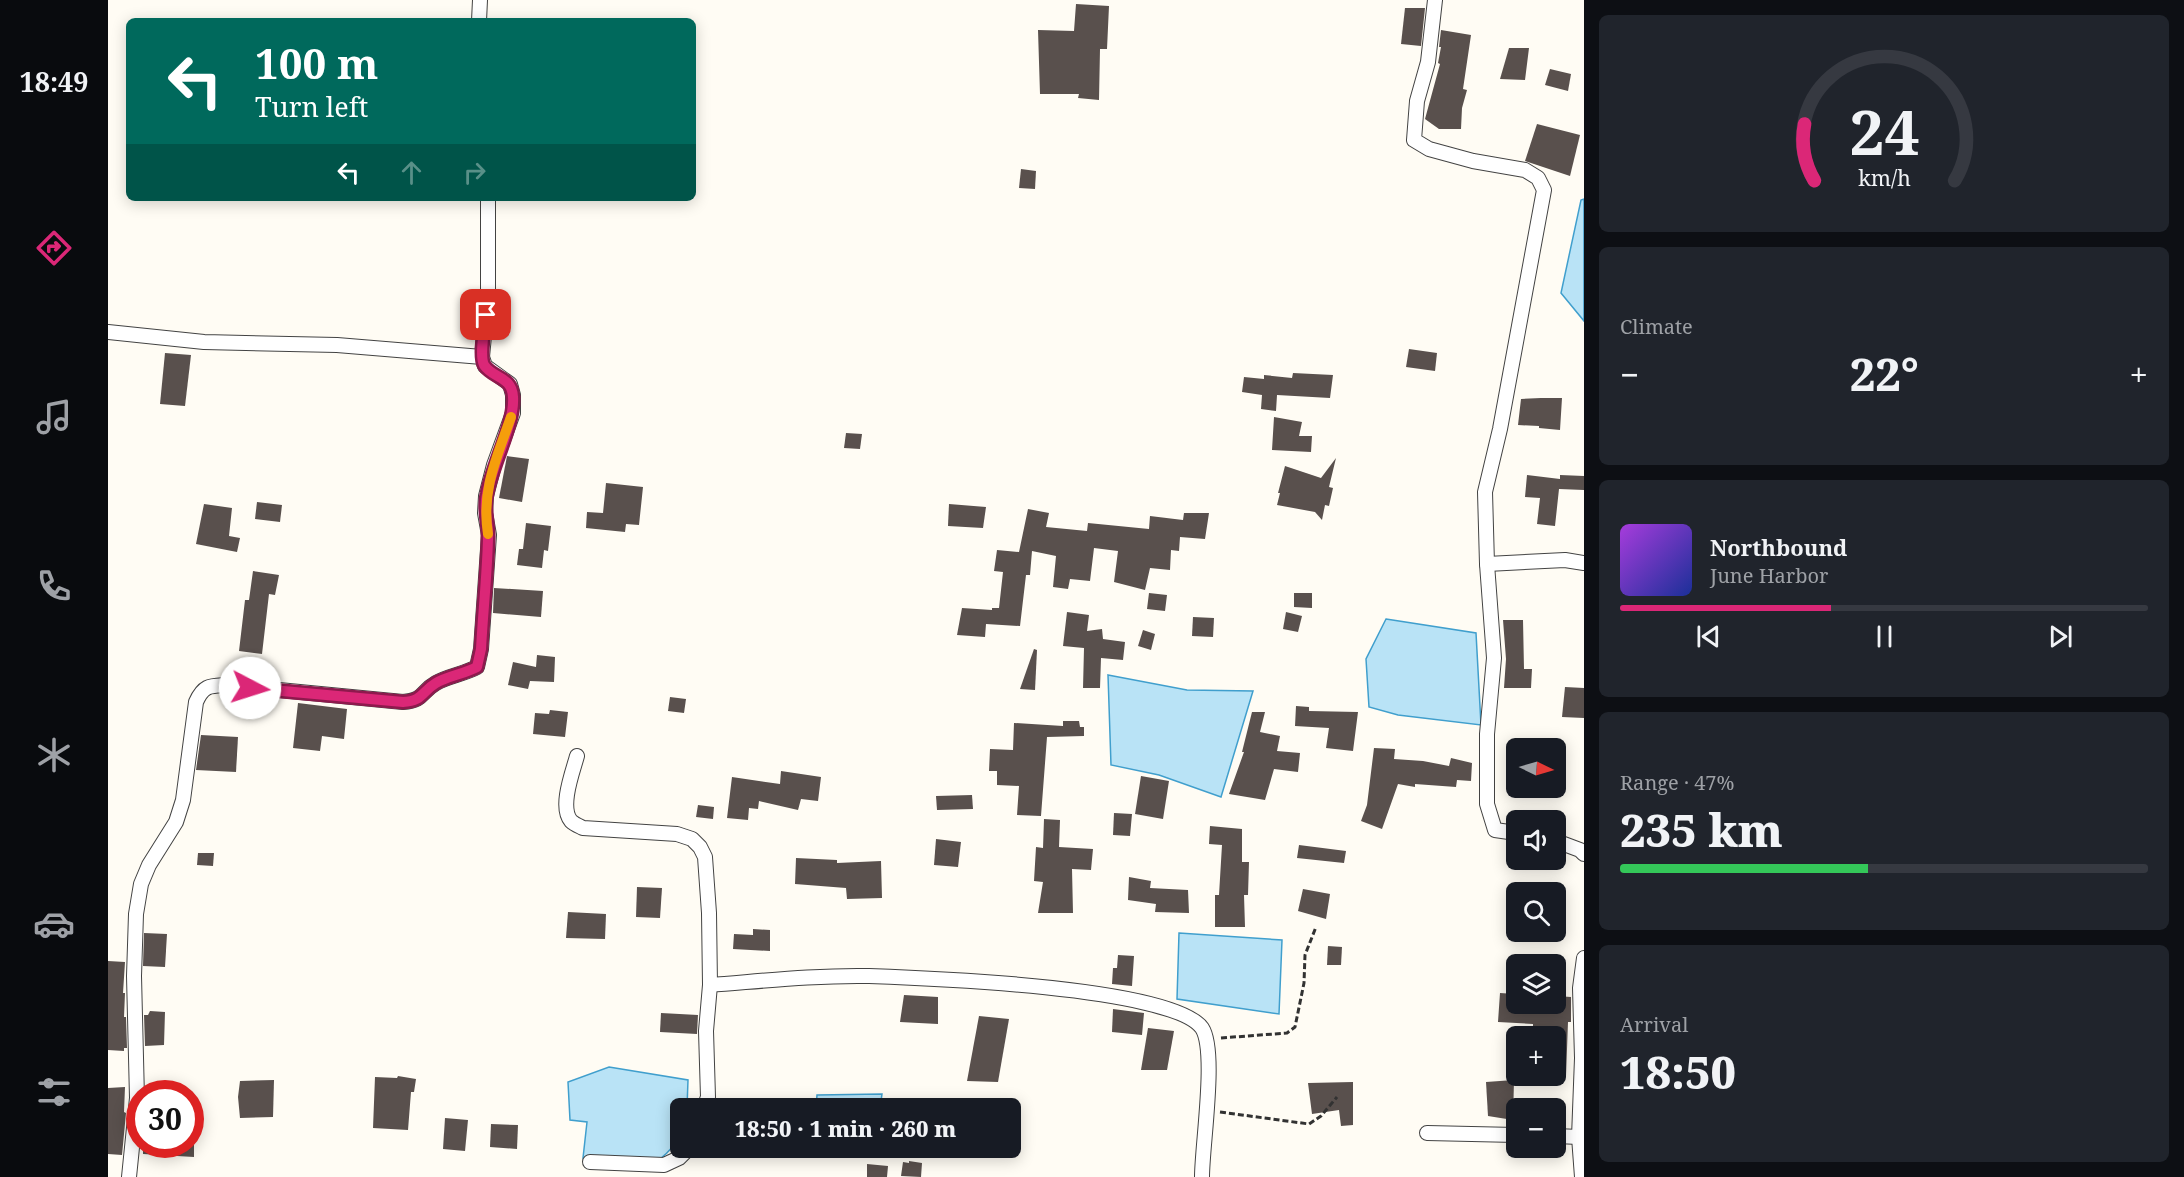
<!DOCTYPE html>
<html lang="en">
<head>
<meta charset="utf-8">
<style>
	:root { --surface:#171b24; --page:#20242c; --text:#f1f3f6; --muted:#9ea1a6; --line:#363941; --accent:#db2777 }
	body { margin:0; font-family:"Noto Serif",serif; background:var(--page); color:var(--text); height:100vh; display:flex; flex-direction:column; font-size:22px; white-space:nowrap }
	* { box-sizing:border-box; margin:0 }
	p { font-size:20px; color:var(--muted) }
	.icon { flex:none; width:33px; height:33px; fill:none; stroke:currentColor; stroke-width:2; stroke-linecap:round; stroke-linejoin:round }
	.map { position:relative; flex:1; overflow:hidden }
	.side { display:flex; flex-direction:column; gap:15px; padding:15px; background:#0d0f14; width:600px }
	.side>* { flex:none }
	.hud { position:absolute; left:18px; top:18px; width:570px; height:183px; border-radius:9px; box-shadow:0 3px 15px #0003; background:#00695c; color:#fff; overflow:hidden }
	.needle { width:39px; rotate:95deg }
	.tools { position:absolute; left:1398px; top:738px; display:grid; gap:12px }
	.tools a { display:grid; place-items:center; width:60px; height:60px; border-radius:9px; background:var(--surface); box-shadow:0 3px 15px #0003; font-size:30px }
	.speed { position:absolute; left:18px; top:1080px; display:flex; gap:12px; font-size:30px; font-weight:700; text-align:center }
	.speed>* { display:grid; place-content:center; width:78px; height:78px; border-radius:50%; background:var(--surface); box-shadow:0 3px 15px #0003; line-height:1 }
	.speed .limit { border:9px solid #d22; background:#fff; color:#111 }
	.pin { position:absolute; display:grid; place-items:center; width:51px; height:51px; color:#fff; margin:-26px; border-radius:12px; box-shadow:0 3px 9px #0006 }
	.me { position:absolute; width:66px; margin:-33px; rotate:95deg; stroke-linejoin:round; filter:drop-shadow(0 0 4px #0008) }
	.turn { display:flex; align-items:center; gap:21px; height:126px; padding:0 30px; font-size:27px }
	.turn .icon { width:78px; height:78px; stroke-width:2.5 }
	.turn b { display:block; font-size:42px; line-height:51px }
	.lanes { display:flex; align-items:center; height:57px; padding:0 30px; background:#0003; justify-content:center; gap:30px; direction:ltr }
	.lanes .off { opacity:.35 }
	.big { font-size:45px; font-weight:800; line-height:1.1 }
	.side .tile { flex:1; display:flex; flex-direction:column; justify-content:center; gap:9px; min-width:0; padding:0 21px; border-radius:9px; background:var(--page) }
	.side .dial { align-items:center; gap:0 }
	.dial svg { height:156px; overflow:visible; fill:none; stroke:var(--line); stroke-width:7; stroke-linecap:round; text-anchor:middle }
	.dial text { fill:var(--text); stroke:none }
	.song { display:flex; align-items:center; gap:18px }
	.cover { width:72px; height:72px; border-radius:9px; background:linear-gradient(135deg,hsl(280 70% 55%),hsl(230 70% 35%)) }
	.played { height:6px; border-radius:3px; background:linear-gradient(90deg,var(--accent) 40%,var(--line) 40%) }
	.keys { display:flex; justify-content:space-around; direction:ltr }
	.heat { display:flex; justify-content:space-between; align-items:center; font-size:33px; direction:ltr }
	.charge { height:9px; border-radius:4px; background:linear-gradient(90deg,#34c759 47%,var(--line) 0) }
	.trip { position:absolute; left:562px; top:1098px; width:351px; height:60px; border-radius:9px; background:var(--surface); box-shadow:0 3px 15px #0003; font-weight:800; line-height:60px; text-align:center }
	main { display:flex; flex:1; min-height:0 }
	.menu { display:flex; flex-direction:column; width:108px; justify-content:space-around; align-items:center; background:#090b0e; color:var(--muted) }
	.menu .icon { width:42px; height:42px }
	.menu .current { color:var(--accent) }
	.menu b { font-size:27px; color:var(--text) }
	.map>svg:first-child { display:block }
	.water { fill:#b9e3f6; stroke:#409fcd; stroke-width:1.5 }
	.building { fill:#59504d }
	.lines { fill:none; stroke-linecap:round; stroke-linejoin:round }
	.street-casing { stroke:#434343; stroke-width:16 }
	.path { stroke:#323232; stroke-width:3; stroke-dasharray:6 3; stroke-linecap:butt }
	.street { stroke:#fff; stroke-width:14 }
	.route-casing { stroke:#8e194d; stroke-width:15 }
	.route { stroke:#db2777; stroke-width:10 }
	.slow { stroke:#f59e0b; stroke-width:10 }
</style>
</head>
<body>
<main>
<nav class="menu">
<b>18:49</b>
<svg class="icon current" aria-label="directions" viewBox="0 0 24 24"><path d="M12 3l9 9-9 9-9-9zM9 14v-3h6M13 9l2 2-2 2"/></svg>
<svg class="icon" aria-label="music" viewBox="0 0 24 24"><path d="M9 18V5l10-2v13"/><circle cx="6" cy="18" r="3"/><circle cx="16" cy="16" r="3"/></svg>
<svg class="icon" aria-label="phone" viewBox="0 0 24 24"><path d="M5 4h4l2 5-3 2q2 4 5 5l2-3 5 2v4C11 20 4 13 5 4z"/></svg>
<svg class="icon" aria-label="climate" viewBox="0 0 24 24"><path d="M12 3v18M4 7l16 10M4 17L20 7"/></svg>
<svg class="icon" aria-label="car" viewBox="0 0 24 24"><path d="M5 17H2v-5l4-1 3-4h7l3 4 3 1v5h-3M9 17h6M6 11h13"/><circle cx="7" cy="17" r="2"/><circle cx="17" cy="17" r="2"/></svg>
<svg class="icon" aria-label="filters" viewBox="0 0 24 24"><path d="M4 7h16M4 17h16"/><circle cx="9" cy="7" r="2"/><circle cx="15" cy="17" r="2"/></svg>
</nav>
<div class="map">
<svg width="1476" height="1177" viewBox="0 0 1476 1177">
	<rect width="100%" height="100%" fill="#fffcf4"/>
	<g class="water">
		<path d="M 1476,199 L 1476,321 L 1453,293 L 1473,200 Z"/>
		<path d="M 1278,619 L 1368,633 L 1373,725 L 1290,715 L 1261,707 L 1258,659 Z"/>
		<path d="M 1000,675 L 1079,690 L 1145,691 L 1113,797 L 1051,775 L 1003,765 Z"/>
		<path d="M 1071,933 L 1174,940 L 1171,1014 L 1069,999 Z"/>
		<path d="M 501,1067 L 580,1080 L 579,1108 L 573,1108 C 573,1135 573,1142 552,1159 L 475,1158 L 479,1122 L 462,1120 L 460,1082 Z"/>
		<path d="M 774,1094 L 772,1108 L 708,1108 L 709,1095 Z"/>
	</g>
	<g class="building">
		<path d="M 968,4 L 1001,6 L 999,49 L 992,49 L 991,100 L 970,98 L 971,94 L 932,94 L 930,30 L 966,31 Z"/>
		<path d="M 1297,8 L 1317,8 L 1313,46 L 1293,44 Z"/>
		<path d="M 1333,30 L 1363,35 L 1355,89 L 1359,90 L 1354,108 L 1353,129 L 1331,129 L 1317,119 L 1332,64 L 1330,63 L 1333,47 L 1331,47 Z"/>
		<path d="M 1401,48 L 1421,48 L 1417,80 L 1392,79 Z"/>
		<path d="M 1442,69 L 1463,74 L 1460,91 L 1437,85 Z"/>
		<path d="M 1429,124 L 1472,135 L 1462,176 L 1417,161 Z"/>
		<path d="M 913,169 L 928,171 L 927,189 L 911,188 Z"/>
		<path d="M 1301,349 L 1329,353 L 1327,371 L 1298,367 Z"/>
		<path d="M 57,353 L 83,355 L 77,406 L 52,404 Z"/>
		<path d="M 1185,373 L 1225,375 L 1222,398 L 1169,395 L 1168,411 L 1153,409 L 1154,395 L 1134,392 L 1136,377 L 1156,379 L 1156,375 L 1184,378 Z"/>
		<path d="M 1433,398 L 1454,398 L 1452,430 L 1431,428 L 1431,426 L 1410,425 L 1413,399 Z"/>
		<path d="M 1166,417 L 1194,422 L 1191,436 L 1204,436 L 1203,452 L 1164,450 Z"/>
		<path d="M 738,433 L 754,434 L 752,449 L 736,448 Z"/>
		<path d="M 399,456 L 421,459 L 414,502 L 391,498 Z"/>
		<path d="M 1228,458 L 1221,487 L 1225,488 L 1221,506 L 1217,505 L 1214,520 L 1207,512 L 1169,505 L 1172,493 L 1170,493 L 1177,466 L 1213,478 Z"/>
		<path d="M 1419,475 L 1452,479 L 1452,475 L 1476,476 L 1476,490 L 1451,489 L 1447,526 L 1429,524 L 1432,498 L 1417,497 Z"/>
		<path d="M 498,483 L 535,487 L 531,525 L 518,524 L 517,532 L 478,528 L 479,512 L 495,513 Z"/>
		<path d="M 149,502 L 174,505 L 172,522 L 147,519 Z"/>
		<path d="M 96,504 L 124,508 L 121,536 L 132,538 L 129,552 L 88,544 Z"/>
		<path d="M 841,504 L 878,507 L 875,528 L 840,526 Z"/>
		<path d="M 920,509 L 941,513 L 938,527 L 979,531 L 980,523 L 1041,529 L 1042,516 L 1075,520 L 1076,513 L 1101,513 L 1097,539 L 1072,537 L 1071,551 L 1063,550 L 1062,570 L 1042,568 L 1037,590 L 1006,582 L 1010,551 L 986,548 L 982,581 L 962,579 L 960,589 L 945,587 L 948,556 L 924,551 L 922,575 L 918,575 L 912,626 L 878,624 L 877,637 L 849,635 L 854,608 L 884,610 L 884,608 L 891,608 L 895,572 L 886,571 L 889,550 L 911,552 Z"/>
		<path d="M 418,523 L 443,526 L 440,551 L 436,550 L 434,568 L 409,565 L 411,549 L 415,549 Z"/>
		<path d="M 145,571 L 171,575 L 167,595 L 161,594 L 154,654 L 131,651 L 137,600 L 141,600 Z"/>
		<path d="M 386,588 L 435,591 L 433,617 L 385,613 Z"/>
		<path d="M 1041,593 L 1059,595 L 1057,611 L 1039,609 Z"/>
		<path d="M 1186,593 L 1204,593 L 1204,608 L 1186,607 Z"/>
		<path d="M 959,612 L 981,615 L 979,631 L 994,629 L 995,639 L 1017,642 L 1015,660 L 993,658 L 992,688 L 975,688 L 976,648 L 955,646 Z"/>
		<path d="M 1178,612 L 1194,616 L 1190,632 L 1175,629 Z"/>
		<path d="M 1085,617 L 1106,618 L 1105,637 L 1084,636 Z"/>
		<path d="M 1395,620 L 1415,620 L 1416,669 L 1424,669 L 1423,688 L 1396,688 L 1398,659 Z"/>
		<path d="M 1035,630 L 1047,634 L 1043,650 L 1030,646 Z"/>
		<path d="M 926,649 L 929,650 L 927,690 L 912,689 Z"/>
		<path d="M 429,655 L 447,657 L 446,682 L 422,681 L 420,689 L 400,685 L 405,662 L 428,667 Z"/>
		<path d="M 1457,687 L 1476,688 L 1476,718 L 1454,717 Z"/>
		<path d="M 562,697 L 578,699 L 576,713 L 560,711 Z"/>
		<path d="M 190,703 L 239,709 L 236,739 L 214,736 L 212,751 L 185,748 Z"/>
		<path d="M 1188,706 L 1201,707 L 1201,711 L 1250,712 L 1245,751 L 1218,748 L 1221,728 L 1187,726 Z"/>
		<path d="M 442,710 L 460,712 L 457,737 L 425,734 L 427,713 L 441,714 Z"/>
		<path d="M 1144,712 L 1157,712 L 1152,732 L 1172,736 L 1169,751 L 1192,753 L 1190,772 L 1166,769 L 1157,800 L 1121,794 L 1136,752 L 1134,752 Z"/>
		<path d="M 955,721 L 971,721 L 972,727 L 976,727 L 976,736 L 939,737 L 933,816 L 909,815 L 911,786 L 889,785 L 889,771 L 881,771 L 882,749 L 905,750 L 906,723 L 955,726 Z"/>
		<path d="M 93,735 L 130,737 L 128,772 L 88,770 Z"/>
		<path d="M 1266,748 L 1287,749 L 1286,759 L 1315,761 L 1341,766 L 1343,758 L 1364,763 L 1363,781 L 1349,780 L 1348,787 L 1307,784 L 1307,787 L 1290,784 L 1274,829 L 1253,821 L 1259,805 Z"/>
		<path d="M 673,771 L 713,777 L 710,801 L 693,799 L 690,810 L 651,801 L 650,809 L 641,808 L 640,820 L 619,818 L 624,777 L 672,784 Z"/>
		<path d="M 1033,776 L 1061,781 L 1055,819 L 1027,814 Z"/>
		<path d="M 864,795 L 865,809 L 829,810 L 828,796 Z"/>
		<path d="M 590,805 L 606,807 L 605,819 L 588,817 Z"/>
		<path d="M 1006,813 L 1024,814 L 1022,836 L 1005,835 Z"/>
		<path d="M 936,819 L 952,820 L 951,847 L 985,849 L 983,870 L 964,869 L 965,913 L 930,913 L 935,882 L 926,881 L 928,847 L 935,848 Z"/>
		<path d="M 1102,826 L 1134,829 L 1134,862 L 1141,862 L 1140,895 L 1136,895 L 1137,927 L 1107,927 L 1107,895 L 1111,895 L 1114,845 L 1101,844 Z"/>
		<path d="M 828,839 L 853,842 L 850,867 L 826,865 Z"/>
		<path d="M 1191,845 L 1238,851 L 1236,863 L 1189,858 Z"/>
		<path d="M 90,853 L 106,853 L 105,866 L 89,865 Z"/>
		<path d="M 688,858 L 729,860 L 729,863 L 773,861 L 774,898 L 739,899 L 738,888 L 687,884 Z"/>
		<path d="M 1021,877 L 1043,881 L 1042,888 L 1080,890 L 1081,913 L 1047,912 L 1048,904 L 1020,900 Z"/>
		<path d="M 529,887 L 554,888 L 552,918 L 528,917 Z"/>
		<path d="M 1195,889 L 1222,894 L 1218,919 L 1190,911 Z"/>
		<path d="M 460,912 L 498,914 L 497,939 L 458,938 Z"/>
		<path d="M 645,929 L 662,930 L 662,951 L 625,949 L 626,934 L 645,935 Z"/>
		<path d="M 36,933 L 59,934 L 57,967 L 35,966 Z"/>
		<path d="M 1220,946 L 1234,947 L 1233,965 L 1219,965 Z"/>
		<path d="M 1010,955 L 1026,956 L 1024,986 L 1004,984 L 1005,968 L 1009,968 Z"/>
		<path d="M 0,961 L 17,962 L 15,993 L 17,993 L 16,1017 L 18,1017 L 19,1048 L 16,1048 L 16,1051 L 0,1050 Z"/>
		<path d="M 1392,993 L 1407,994 L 1406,1004 L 1448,1004 L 1448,996 L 1463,997 L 1463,1022 L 1460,1022 L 1458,1076 L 1448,1076 L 1448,1036 L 1425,1036 L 1425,1024 L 1390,1022 Z"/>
		<path d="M 796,995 L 830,997 L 830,1024 L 792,1022 Z"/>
		<path d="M 1005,1009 L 1036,1013 L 1034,1035 L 1004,1032 Z"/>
		<path d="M 42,1011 L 57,1012 L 56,1045 L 37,1046 L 36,1015 L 40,1015 Z"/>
		<path d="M 553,1013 L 590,1015 L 589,1034 L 552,1032 Z"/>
		<path d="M 871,1016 L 901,1019 L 890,1082 L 859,1081 Z"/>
		<path d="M 1040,1028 L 1066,1031 L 1059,1070 L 1033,1070 Z"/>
		<path d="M 290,1076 L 308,1079 L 306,1092 L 303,1092 L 300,1130 L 265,1128 L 267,1077 L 289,1078 Z"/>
		<path d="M 166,1080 L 165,1117 L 132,1118 L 130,1097 L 132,1081 Z"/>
		<path d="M 1406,1080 L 1405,1120 L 1380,1116 L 1378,1082 Z"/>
		<path d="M 1245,1082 L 1245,1125 L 1233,1126 L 1231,1110 L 1204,1114 L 1200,1083 Z"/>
		<path d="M 17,1087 L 16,1112 L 18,1113 L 14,1155 L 0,1154 L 0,1088 Z"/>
		<path d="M 337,1118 L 360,1120 L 357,1151 L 335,1149 Z"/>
		<path d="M 383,1124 L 410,1125 L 409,1149 L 382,1147 Z"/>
		<path d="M 35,1144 L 86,1144 L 86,1157 L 35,1154 Z"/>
		<path d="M 801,1161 L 814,1163 L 813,1177 L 793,1176 L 795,1162 L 801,1163 Z"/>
		<path d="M 759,1164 L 780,1166 L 779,1177 L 759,1177 Z"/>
	</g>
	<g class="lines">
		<defs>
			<g id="street">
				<path d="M 1327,0 L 1320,62 L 1309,101 L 1306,140 L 1321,149 L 1365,161 L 1417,170 L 1430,178 L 1436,190 L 1392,429 L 1377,492 L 1379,564 L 1386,658 L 1379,734 L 1379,804 L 1387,830 L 1408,833"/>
				<path d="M 371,21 L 372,0"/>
				<path d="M 0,332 L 96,342 L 229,345 L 374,357"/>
				<path d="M 1379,564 L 1457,560 L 1476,563"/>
				<path d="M 469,756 C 465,771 451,807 463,821 C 466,824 471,826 475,828 L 569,834 L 584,839 L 592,847 L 597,857 L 601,913 L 602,985 L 598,1031 L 600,1097 L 596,1108"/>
				<path d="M 1448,841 L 1472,850 L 1476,854"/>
				<path d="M 602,985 C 655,981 708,975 761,976 C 817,978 1065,987 1094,1028 C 1109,1051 1094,1145 1094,1177"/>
				<path d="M 1319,1133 L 1408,1135"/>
				<path d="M 1448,1136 L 1471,1137"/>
				<path d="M 482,1162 L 556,1165 L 571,1158 L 581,1148"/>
				<path d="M 21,1177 L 29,1098 L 26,976 L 28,914 L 33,884 L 41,865 L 68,822 L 75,800 L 88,702 C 96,684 103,686 120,685 L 295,702 C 317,700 312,692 328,683 C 340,676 356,674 369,667 L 373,649 L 381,535 L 377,513 L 378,496 L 386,465 L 405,413 L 405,395 L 402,384 L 377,366 L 374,357 L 380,294 L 380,198"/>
				<path d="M 1474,1177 L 1471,1137 L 1474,1058 L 1472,988 L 1476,958"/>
			</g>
		</defs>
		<use href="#street" class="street-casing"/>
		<g class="path">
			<path d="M 1113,1038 L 1179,1033 L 1187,1027 L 1196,983 L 1197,955 L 1208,927"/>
			<path d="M 1112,1112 L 1201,1124 L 1213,1116 L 1229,1097"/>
		</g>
		<use href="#street" class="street"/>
	</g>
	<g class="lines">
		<defs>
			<path id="route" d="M 142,688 L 295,702 C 315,701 313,692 328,683 C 340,676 356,674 369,667 L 373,649 C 375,612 379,576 380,539 C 381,524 375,509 379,494 C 384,465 407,423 405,397 C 404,376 385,379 376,365 C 371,355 377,326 378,315"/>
		</defs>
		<use href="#route" class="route-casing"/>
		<use href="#route" class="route"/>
		<path class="slow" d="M 380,534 C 373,490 389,457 403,417"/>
	</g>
</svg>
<div class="tools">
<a><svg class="needle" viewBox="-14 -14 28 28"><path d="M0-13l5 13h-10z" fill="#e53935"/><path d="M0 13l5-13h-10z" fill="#9ea1a6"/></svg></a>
<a><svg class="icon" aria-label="sound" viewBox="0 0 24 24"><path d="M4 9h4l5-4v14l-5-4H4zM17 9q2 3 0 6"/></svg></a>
<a><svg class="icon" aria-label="search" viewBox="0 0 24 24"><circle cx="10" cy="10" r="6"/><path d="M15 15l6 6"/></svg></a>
<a><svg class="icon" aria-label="layers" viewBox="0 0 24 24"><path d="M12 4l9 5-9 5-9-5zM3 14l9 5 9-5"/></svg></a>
<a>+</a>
<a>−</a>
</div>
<div class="speed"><div class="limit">30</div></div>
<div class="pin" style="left:378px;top:315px;background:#d93025"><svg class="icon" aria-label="arrive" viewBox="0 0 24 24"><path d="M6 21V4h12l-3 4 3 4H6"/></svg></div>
<svg class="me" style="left:142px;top:688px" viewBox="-20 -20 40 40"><circle r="19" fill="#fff"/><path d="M0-13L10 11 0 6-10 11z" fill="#db2777"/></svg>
<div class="trip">18:50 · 1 min · 260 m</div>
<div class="hud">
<div class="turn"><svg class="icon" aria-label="left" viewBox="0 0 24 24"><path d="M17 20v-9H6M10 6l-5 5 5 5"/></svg><div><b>100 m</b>Turn left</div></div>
<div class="lanes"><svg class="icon" aria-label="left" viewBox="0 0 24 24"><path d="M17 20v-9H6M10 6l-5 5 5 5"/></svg><svg class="icon off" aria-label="ahead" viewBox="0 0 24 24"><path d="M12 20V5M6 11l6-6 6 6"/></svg><svg class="icon off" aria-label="right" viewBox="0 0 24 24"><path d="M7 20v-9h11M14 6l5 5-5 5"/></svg></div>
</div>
</div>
<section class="side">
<div class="tile dial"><svg viewBox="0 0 100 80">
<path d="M14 69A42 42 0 1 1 86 69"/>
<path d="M14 69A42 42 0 0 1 9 40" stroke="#db2777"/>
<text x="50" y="56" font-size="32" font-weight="700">24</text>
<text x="50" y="72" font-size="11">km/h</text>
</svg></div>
<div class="tile"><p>Climate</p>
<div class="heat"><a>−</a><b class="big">22°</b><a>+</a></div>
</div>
<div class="tile">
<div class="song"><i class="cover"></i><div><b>Northbound</b><p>June Harbor</p></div></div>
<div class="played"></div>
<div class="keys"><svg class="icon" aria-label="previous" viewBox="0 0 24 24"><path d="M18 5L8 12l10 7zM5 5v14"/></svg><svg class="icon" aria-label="pause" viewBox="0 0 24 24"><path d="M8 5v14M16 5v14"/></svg><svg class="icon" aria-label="next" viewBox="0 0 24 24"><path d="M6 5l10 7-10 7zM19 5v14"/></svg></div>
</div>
<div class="tile"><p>Range · 47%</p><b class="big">235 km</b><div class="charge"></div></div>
<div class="tile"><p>Arrival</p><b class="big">18:50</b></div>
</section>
</main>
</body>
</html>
